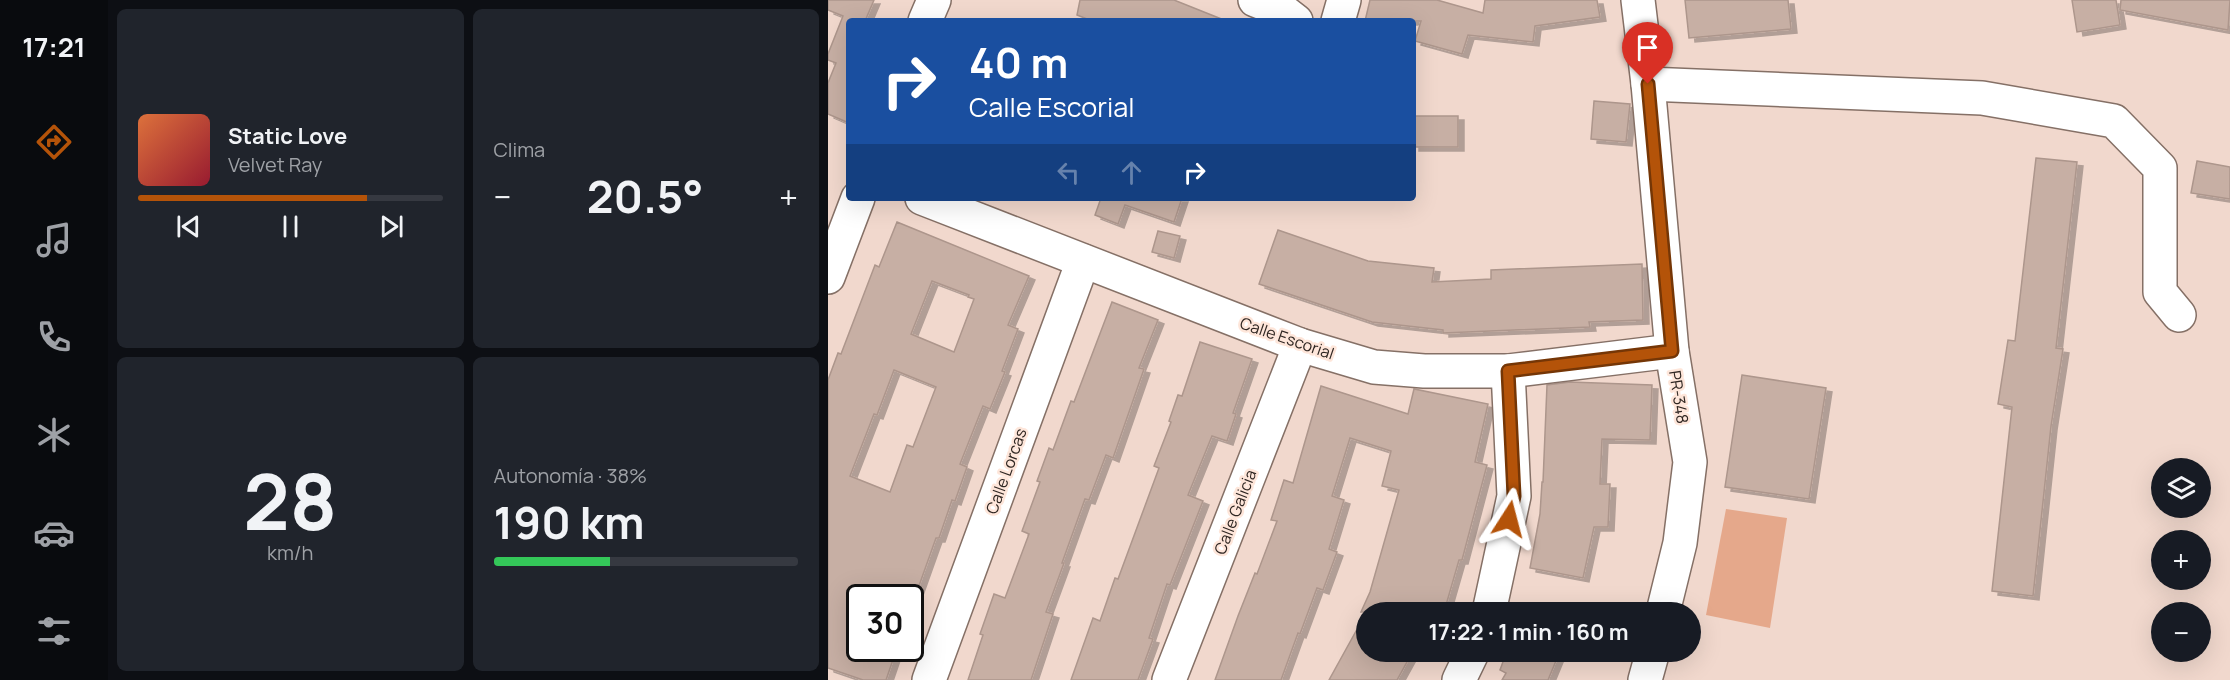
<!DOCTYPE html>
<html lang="es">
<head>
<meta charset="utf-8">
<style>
	:root { --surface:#171b24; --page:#20242c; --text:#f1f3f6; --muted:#9ea1a6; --line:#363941; --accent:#b45309 }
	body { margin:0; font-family:Manrope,sans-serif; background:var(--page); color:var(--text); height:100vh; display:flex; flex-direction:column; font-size:22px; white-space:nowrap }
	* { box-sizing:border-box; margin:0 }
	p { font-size:20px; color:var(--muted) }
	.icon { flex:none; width:33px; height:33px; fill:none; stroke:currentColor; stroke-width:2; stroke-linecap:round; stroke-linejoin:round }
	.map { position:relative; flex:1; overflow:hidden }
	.sheet { display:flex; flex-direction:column; gap:9px; padding:9px; background:#0d0f14; width:720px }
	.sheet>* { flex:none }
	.banner { position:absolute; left:18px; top:18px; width:570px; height:183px; border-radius:6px; box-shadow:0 6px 24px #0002; background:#1a4fa0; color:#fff; overflow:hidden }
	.tools { position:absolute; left:1323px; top:458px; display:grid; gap:12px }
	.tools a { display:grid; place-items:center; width:60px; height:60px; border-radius:50%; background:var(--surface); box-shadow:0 6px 24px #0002; font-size:30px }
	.speed { position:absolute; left:18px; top:584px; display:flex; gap:12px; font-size:30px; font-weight:700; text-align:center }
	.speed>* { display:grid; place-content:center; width:78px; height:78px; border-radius:50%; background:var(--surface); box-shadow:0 6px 24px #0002; line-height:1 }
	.speed .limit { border:3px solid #111; border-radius:9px; background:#fff; color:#111 }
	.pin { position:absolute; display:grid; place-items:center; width:51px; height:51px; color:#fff; margin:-62px -26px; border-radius:50% 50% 50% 0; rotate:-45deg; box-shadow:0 0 6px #0007 }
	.pin .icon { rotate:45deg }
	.me { position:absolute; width:66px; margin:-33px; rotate:9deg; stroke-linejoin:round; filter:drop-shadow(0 0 4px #0008) }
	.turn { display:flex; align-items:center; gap:21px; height:126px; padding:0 24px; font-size:27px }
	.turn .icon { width:78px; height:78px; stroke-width:2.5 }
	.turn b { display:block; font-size:42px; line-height:51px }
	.lanes { display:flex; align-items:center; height:57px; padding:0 24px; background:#0003; justify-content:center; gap:30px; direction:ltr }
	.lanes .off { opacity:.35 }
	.big { font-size:45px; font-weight:700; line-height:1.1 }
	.sheet .card { flex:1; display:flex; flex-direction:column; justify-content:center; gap:9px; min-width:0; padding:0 21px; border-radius:9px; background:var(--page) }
	.sheet .dial { align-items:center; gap:0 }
	.dial b { font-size:78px; line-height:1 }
	.song { display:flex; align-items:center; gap:18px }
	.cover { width:72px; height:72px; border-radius:9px; background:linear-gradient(135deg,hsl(20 70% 55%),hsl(350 70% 35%)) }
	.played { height:6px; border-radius:3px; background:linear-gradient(90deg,var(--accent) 75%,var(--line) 75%) }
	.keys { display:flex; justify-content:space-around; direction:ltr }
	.heat { display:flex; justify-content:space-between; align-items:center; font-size:33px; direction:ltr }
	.charge { height:9px; border-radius:4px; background:linear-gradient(90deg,#34c759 38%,var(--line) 0) }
	.sheet .tiles { flex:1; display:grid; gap:9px; grid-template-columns:repeat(2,1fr) }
	.trip { position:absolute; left:528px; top:602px; width:345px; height:60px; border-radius:30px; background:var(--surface); box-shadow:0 6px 24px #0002; font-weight:700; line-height:60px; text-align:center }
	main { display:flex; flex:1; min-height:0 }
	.tab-bar { display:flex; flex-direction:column; width:108px; justify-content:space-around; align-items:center; background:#090b0e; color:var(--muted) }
	.tab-bar .icon { width:42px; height:42px }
	.tab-bar .selected { color:var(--accent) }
	.tab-bar b { font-size:27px; color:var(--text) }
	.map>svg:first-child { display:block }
	.green { fill:#e5a88b }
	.building { fill:#c7afa4; stroke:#ad968c; stroke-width:1.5; fill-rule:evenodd; filter:url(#shadow) }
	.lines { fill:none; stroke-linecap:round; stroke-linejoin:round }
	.minor-casing { stroke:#857066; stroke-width:36 }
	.minor { stroke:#fff; stroke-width:33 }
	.route-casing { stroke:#753606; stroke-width:15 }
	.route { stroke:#b45309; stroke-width:10 }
	.labels { text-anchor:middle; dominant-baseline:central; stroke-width:5; stroke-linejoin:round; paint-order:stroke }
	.street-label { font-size:16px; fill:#2f2622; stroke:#fee6da }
</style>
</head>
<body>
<main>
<nav class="tab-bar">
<b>17:21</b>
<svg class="icon selected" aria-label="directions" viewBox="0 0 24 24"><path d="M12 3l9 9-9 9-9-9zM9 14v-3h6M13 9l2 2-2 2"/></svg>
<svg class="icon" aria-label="music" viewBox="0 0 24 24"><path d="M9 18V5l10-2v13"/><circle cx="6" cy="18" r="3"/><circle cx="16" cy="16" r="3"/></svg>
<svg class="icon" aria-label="phone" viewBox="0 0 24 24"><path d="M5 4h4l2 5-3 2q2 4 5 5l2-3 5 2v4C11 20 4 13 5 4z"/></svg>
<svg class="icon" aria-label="climate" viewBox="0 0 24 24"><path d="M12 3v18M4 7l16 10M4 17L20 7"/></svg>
<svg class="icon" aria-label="car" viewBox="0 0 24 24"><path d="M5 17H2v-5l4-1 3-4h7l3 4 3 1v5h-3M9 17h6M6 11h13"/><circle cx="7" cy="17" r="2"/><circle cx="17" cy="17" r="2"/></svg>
<svg class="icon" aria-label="filters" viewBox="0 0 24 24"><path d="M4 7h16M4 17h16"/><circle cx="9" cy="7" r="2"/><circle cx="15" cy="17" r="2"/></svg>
</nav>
<section class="sheet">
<div class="tiles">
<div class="card">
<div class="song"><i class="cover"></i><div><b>Static Love</b><p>Velvet Ray</p></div></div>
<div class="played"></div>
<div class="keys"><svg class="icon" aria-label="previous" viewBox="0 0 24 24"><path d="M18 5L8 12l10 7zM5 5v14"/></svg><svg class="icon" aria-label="pause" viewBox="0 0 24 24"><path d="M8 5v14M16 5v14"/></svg><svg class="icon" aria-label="next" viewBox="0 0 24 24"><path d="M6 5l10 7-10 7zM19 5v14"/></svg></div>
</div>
<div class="card"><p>Clima</p>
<div class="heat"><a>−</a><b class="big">20.5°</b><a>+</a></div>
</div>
<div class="card dial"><b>28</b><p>km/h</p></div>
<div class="card"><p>Autonomía · 38%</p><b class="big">190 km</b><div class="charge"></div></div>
</div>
</section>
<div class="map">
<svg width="1402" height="680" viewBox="0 0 1402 680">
	<defs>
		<filter id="shadow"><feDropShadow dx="6" dy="4" stdDeviation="0" flood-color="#0004"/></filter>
	</defs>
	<rect width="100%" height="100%" fill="#f1d8cd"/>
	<path class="green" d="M 898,509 L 959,518 L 942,628 L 878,615 Z"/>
	<g class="building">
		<path d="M 0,0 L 46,0 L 37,21 L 21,21 L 21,123 L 0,114 L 0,83 L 8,63 L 0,60 L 0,54 L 15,16 L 0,10 Z"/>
		<path d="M 252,0 L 346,0 L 396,20 L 264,21 L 249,15 Z"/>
		<path d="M 542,0 L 609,0 L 655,13 L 657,0 L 769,0 L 772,17 L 707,26 L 705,42 L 640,35 L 634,54 L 587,41 L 593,21 L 537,21 Z"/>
		<path d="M 857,0 L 960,0 L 963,29 L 861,38 Z"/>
		<path d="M 1244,0 L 1288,0 L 1292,25 L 1249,32 Z"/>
		<path d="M 1293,0 L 1402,0 L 1400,30 L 1292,10 Z"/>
		<path d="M 766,101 L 802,104 L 798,142 L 763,139 Z"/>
		<rect x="585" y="116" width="45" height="31"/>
		<path d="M 1208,158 L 1249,162 L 1228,348 L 1235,349 L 1223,426 L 1205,596 L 1164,591 L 1184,407 L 1170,404 L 1180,340 L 1187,341 Z"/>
		<path d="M 1369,161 L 1402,167 L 1402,199 L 1363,193 Z"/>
		<path d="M 273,198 L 354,198 L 346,222 L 297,205 L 290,224 L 267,215 Z"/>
		<path d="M 69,222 L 201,276 L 180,325 L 190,329 L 174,371 L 177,372 L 162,409 L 155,406 L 132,464 L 139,467 L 127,501 L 124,500 L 111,538 L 108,538 L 87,597 L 32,597 L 32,648 L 69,648 L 58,680 L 35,680 L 0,668 L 0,380 L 10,353 L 13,354 L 47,265 L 51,267 ZM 104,281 L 141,295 L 140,297 L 146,299 L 126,352 L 83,334 ZM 66,370 L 108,387 L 85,447 L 79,445 L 62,492 L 22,476 L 46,414 L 49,415 Z"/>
		<path d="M 450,230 L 540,261 L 606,268 L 604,282 L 663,279 L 663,270 L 814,264 L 815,320 L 761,322 L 762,327 L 615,333 L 615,330 L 544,322 L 431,284 Z"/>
		<path d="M 330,231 L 352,236 L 346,258 L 324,252 Z"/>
		<path d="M 284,302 L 330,320 L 311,368 L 316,369 L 285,458 L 278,455 L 261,500 L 257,499 L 234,563 L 236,563 L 218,612 L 225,614 L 203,680 L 140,680 L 155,635 L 152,634 L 166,594 L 177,598 L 201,534 L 194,531 L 212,482 L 209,481 L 221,448 L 225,450 L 243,401 L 246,402 Z"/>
		<path d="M 372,342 L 424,359 L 405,413 L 408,414 L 399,441 L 384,436 L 360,495 L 375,501 L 342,585 L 339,584 L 321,638 L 325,639 L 310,680 L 243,680 L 265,618 L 272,621 L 287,578 L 290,579 L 331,468 L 326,466 L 343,422 L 341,421 L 350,395 L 354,396 Z"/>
		<path d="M 914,375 L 998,388 L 981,499 L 897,487 Z"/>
		<path d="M 742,382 L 824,385 L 822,440 L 774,439 L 772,484 L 782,484 L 780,527 L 766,527 L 755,578 L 702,568 L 712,514 L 714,482 L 715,482 L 719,385 Z"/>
		<path d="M 493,386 L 580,414 L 586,389 L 660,404 L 647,462 L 659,465 L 634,560 L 631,560 L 616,612 L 533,612 L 542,592 L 571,490 L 554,486 L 563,451 L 522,438 L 504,496 L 516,500 L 501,549 L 509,552 L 495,590 L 489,588 L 472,634 L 470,633 L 453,680 L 387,680 L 410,616 L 427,573 L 429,574 L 449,521 L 443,520 L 456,480 L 465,483 Z"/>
		<path d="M 538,613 L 538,651 L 585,651 L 569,680 L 501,680 Z"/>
		<path d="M 679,651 L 732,651 L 720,680 L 674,680 L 678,673 L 672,670 Z"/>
	</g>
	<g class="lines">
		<defs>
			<g id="minor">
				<path d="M 427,0 L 455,11 L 468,21"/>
				<path d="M 810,0 L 820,84 L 844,351 L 862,462 L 852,543 L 835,612"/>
				<path d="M 97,21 L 106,0"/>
				<path d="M 510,21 L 516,0"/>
				<path d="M 820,84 L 1154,98 L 1286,121 L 1332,168 L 1332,292 L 1351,315"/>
				<path d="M 94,198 L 472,345 L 546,367 L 596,371 L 680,371 L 844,351"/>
				<path d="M 0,277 L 30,198"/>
				<path d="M 661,612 L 686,496 L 680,371"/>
				<path d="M 101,680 L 255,261"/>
				<path d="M 341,680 L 472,345"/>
				<path d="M 631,680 L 645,651"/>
				<path d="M 817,680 L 825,651"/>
			</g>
		</defs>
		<use href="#minor" class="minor-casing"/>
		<use href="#minor" class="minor"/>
	</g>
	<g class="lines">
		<defs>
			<path id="route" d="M 681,519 L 686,496 L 680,371 L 844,351 L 820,84"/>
		</defs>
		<use href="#route" class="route-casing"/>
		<use href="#route" class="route"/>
	</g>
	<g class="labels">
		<g class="street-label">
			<text transform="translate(459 338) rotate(19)">Calle Escorial</text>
			<text transform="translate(851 397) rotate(81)">PR-348</text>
			<text transform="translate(178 471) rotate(-70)">Calle Lorcas</text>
			<text transform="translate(407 512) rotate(-69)">Calle Galicia</text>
		</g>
	</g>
</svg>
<div class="tools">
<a><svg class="icon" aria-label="layers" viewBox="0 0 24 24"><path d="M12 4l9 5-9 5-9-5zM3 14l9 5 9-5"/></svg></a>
<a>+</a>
<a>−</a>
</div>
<div class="speed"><div class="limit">30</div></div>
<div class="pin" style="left:820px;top:84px;background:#d93025"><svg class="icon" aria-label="arrive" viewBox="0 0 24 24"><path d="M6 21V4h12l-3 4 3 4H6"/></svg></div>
<svg class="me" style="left:681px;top:519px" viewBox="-20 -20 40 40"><path d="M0-17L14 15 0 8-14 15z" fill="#b45309" stroke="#fff" stroke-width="4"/></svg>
<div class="trip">17:22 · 1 min · 160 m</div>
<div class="banner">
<div class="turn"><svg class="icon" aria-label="right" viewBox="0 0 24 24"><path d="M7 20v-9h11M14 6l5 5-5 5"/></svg><div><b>40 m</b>Calle Escorial</div></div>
<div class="lanes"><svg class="icon off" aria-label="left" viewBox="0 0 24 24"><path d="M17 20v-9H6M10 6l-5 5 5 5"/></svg><svg class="icon off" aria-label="ahead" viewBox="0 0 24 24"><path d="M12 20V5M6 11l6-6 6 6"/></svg><svg class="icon" aria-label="right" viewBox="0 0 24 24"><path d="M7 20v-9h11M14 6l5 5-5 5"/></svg></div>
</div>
</div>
</main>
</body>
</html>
